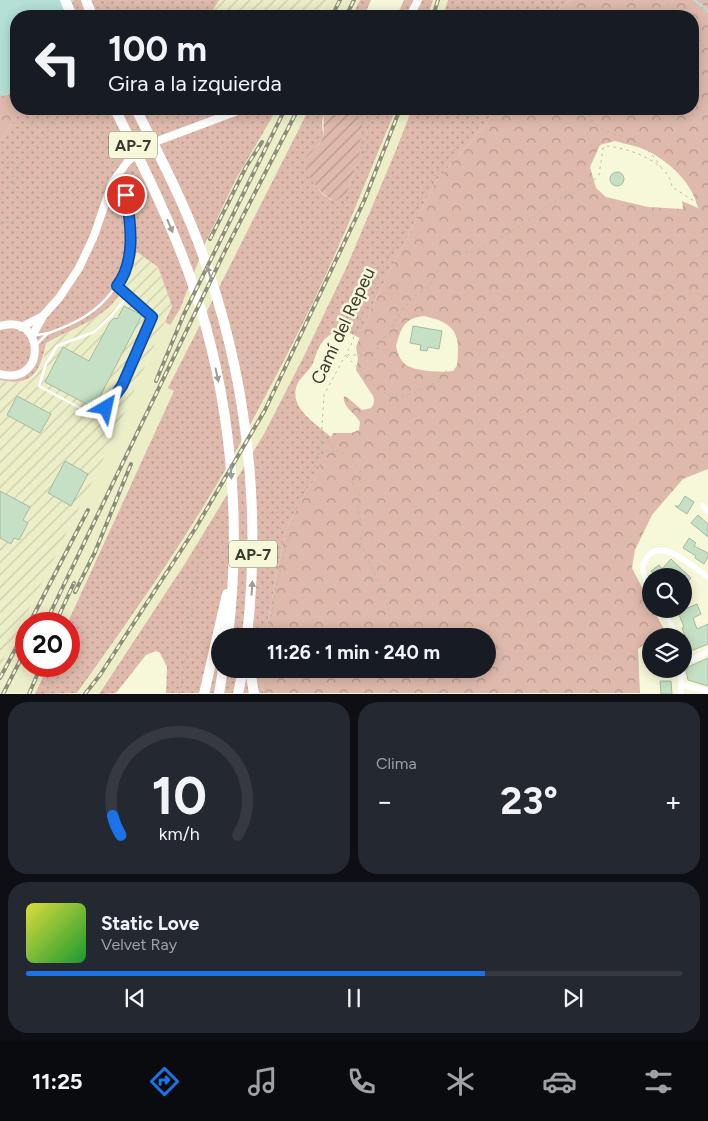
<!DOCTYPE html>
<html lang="es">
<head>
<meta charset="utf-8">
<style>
	:root { --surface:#171b24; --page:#242831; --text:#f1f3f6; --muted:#9ea1a6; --line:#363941; --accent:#1a73e8 }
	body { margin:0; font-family:Figtree,sans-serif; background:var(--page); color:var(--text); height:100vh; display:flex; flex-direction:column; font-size:19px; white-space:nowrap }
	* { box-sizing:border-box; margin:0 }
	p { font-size:16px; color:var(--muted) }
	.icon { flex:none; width:28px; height:28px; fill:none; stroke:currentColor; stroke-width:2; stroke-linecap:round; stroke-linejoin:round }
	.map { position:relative; height:694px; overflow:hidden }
	.side { display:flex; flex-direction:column; gap:8px; padding:8px; background:#0d0f14; flex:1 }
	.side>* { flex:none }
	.top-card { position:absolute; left:10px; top:10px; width:689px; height:105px; border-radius:20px; box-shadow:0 2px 12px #0003; background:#171b24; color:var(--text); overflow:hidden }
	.buttons { position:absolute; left:642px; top:568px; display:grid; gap:10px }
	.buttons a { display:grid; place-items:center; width:50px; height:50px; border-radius:50%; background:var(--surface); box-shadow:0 2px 12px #0003; font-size:25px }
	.speed { position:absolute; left:15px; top:612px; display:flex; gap:10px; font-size:25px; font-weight:700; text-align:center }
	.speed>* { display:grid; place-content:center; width:65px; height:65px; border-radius:50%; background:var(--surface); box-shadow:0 2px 12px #0003; line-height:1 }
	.speed .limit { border:8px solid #d22; background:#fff; color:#111 }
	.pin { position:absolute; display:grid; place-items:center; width:42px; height:42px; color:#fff; margin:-21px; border:2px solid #fff; border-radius:50%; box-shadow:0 1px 5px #0007 }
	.me { position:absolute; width:55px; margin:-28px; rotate:36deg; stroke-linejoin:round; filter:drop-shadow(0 0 4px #0008) }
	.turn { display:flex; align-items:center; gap:18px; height:105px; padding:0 15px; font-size:22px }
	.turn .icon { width:65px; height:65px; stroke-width:2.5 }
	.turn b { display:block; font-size:35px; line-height:42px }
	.big { font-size:38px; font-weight:700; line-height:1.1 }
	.side .card { flex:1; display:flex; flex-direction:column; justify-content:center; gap:8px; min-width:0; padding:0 18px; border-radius:20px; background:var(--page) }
	.side .dial { align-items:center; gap:0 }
	.dial svg { height:130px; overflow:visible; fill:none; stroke:var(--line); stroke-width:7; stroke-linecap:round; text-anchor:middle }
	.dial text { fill:var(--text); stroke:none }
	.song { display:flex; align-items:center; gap:15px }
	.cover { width:60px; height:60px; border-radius:8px; background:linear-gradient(135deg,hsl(60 70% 55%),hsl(130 70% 35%)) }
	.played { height:5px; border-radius:2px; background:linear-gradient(90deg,var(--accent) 70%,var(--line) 70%) }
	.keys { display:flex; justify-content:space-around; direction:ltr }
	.heat { display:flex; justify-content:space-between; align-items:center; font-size:28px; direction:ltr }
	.side .tiles { flex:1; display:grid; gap:8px; grid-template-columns:1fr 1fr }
	.card:last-child { grid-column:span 2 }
	.trip { position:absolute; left:211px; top:628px; width:285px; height:50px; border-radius:25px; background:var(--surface); box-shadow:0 2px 12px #0003; font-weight:700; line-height:50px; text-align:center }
	.tab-bar { display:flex; height:80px; justify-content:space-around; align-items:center; background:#090b0e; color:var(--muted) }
	.tab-bar .icon { width:35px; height:35px }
	.tab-bar .on { color:var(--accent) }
	.tab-bar b { font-size:22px; color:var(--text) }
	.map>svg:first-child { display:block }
	.built { fill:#eceec8 }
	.industrial { fill:url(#industrial-furrows) }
	.grass { fill:url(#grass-dots) }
	.forest { fill:url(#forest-crowns); fill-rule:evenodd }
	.garden { fill:url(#garden-furrows) }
	.water { fill:#b5e0d6 }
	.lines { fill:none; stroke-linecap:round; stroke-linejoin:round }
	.stream { stroke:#b5e0d6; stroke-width:2 }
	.building { fill:#c5e0c4; stroke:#a5baa4 }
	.path { stroke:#b9baa2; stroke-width:1; stroke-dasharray:2.5 4; stroke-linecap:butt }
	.lane { stroke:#fff; stroke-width:2.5 }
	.street { stroke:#fff; stroke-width:5.5 }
	.secondary { stroke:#fff; stroke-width:8 }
	.highway { stroke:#fff; stroke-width:10 }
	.rail-casing { stroke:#8d8d7a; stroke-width:4 }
	.rail { stroke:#f7f8da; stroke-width:2; stroke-dasharray:5.5; stroke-linecap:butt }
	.oneway { fill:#9d9d97 }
	.route-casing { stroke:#114b97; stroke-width:12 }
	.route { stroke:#1a73e8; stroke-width:9 }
	.labels { text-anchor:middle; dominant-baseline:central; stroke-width:5; stroke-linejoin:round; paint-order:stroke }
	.shield { fill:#f7f8da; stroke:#737462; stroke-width:1 }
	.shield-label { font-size:16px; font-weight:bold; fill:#3b3b2f }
	.street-label { font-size:18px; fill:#3b3b2f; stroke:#f7f8da }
</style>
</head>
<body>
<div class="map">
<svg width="708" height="694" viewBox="0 0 708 694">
	<defs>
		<pattern id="industrial-furrows" width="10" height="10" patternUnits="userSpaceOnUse" patternTransform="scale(1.25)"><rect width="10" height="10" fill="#eceec8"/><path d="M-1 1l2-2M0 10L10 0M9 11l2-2" fill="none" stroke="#cbcdac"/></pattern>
		<pattern id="grass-dots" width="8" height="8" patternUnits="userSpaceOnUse" patternTransform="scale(1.25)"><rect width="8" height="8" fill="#deb9ac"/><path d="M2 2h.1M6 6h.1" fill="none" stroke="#b5988c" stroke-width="1.8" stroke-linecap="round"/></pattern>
		<pattern id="forest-crowns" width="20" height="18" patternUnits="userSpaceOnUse" patternTransform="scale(1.25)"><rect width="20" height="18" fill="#deb9ac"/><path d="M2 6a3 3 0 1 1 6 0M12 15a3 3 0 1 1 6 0" fill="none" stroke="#b5988c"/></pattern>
		<pattern id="garden-furrows" width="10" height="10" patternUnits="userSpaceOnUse" patternTransform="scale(1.25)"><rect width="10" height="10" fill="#deb9ac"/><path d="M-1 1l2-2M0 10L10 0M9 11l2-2" fill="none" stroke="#b5988c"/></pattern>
	</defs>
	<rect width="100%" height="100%" fill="#f7f8da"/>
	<g class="built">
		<path d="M 327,0 L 360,0 L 352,16 L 319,16 Z"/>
		<path d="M 433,0 L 448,0 L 443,16 L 428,16 Z"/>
		<path d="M 277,109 L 309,109 L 192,339 L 169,388 L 174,391 L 67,624 L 26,624 L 26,666 L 48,666 L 35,693 L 0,693 L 0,667 L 108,450 L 165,322 L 170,324 L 236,179 Z"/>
		<path d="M 396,109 L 412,109 L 396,150 L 347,266 L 304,356 L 264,434 L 186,562 L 99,693 L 77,694 L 137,609 L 207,500 L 256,416 L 336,252 Z"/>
	</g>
	<g class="industrial">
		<path d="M 219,0 L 327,0 L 316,16 L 209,16 Z"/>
		<path d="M 137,252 L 158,267 L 172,306 L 108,450 L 0,667 L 0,380 L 11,382 L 25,381 L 36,375 L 43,359 L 46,343 L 92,319 L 107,308 L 121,293 Z"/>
	</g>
	<g class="grass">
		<path d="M 74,0 L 219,0 L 209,16 L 64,16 Z"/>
		<path d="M 360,0 L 371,0 L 364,16 L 352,16 Z"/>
		<path d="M 404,0 L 433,0 L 428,16 L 392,16 L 400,9 Z"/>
		<path d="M 448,0 L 570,0 L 550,16 L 443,16 Z"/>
		<path d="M 22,109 L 277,109 L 236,179 L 206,242 L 180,309 L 170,325 L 165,322 L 172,306 L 158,267 L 137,252 C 132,265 128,280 121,292 C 107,318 71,329 46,343 C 40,372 33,387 0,380 L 0,141 Z"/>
		<path d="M 309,109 L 326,109 L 322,121 L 323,138 L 321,142 L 311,152 L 305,163 C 310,178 317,192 331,200 L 347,194 C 355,167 368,136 355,109 L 396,109 C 376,156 357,205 336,252 C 312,307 284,361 256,414 C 205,512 141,604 77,693 L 35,694 L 48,666 L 69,666 L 69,624 L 67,624 L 174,391 L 168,388 Z"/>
		<path d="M 412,109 L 494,109 L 487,123 L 436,181 L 373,304 L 360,338 L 341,329 C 321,338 320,344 313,363 C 309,372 300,377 297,385 C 288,408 317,424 331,437 L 314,481 L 308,488 L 285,531 L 265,636 L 220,636 L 220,669 L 261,669 L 260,680 L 264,693 L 166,693 L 167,667 L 160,653 L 156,651 L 146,655 L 116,693 L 99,694 L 186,562 L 264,434 L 304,356 L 347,266 L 396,150 Z"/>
	</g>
	<g class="forest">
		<path d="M 570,0 L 708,0 L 708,469 L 683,479 L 652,515 L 635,550 L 632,568 L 651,605 L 651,609 L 653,609 L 665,631 L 657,636 L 651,636 L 651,640 L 638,649 L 640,693 L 264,693 L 260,680 L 261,669 L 488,669 L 488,636 L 265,636 L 285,531 L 308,488 L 314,481 L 326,447 L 333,433 L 351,433 L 359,430 L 360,422 C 355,413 342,407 344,396 L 348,398 L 362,410 L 371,408 C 374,404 375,401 373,396 L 356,370 L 358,359 L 356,347 L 373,304 L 436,181 L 487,123 L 494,109 L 692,109 L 692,16 L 550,16 ZM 615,141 C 625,144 638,146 648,151 C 670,163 692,182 698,208 L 682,201 L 683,209 L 648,207 L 606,197 L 596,188 L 590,167 L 600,145 ZM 424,316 C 446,321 459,327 458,352 C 457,360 459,365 453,371 C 443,373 412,371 405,364 C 400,360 397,352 396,346 C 401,328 404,318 424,316 Z"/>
		<path d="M 16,88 L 16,109 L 22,109 L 0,141 L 0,95 C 7,97 12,93 16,88 Z"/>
	</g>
	<path class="garden" d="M 326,109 L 355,109 L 362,126 L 359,156 L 347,194 L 335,201 C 323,198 300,171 306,158 C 309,150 319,148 322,140 C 326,130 321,120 326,109 Z"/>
	<path class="water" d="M 0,0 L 74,0 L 63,16 L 16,16 L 16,88 L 11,93 L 4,96 L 0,95 Z"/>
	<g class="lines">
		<path class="stream" d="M 694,0 L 704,7 L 708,12"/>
	</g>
	<g class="building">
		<circle cx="617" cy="179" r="7"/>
		<path d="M 124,306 L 142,315 L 94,408 L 45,382 L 63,347 L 89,361 L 110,322 L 114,318 L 117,319 Z"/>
		<path d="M 413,326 L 442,331 L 439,349 L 428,347 L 427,351 L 420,350 L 421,345 L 410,343 Z"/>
		<path d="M 17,396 L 51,414 L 40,433 L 7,415 Z"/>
		<path d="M 65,461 L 88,474 L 71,506 L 48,493 Z"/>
		<path d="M 0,491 L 30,507 L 23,520 L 28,523 L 19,540 L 14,538 L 11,544 L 0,538 Z"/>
		<path d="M 685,496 L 694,502 L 687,514 L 675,506 L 679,506 Z"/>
		<path d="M 698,515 L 708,524 L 708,537 L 691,523 Z"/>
		<path d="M 689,538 L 696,543 L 694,546 L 708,553 L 708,557 L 704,564 L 695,558 L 696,556 L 683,548 Z"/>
		<path d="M 671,559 L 691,578 L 684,586 L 684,576 L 655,576 L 651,571 L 659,565 L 662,569 Z"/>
		<path d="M 697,604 L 701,614 L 693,618 L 697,629 L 708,624 L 708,644 L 688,652 L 684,642 L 687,641 L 682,628 L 684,627 L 678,612 Z"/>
		<path d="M 708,658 L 708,686 L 688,680 L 686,671 L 688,667 Z"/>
		<path d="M 660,681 L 671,681 L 672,694 L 661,694 Z"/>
	</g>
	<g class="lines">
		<g class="path">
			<path d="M 662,0 L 678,11 L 683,16"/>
			<path d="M 101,12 L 108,0"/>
			<path d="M 537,16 L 552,0"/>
			<path d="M 619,16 L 620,10 L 637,16 L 637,12 L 632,0"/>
			<path d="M 692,28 L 702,44 L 708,50"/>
			<path d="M 86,109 L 104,117 L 108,117"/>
			<path d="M 163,109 L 173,115 L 182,125"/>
			<path d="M 585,109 L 592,120 L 587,135 L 592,147 L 603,149"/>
			<path d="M 354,114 L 361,115 C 365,126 363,137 361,148 L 362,151 L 365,151"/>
			<path d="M 42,119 L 51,124"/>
			<path d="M 592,120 L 601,129 L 637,142 L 650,152 L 661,167"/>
			<path d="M 178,141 L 218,195"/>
			<path d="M 7,163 L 19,172 C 14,185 9,198 27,203 L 84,181 L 87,182"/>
			<path d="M 0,174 L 41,118 L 45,109"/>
			<path d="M 90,186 L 103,186"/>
			<path d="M 0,200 L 22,160 L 41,141 L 63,109"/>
			<path d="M 0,224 C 31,216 61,203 89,186 C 84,176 97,149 101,137 C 103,129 101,125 104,117"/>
			<path d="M 279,284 L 306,279 L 316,272 L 367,149 L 371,109"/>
			<path d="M 347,355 L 367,355 L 375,352 L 404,308 L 415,296 L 428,287 L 444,259 L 457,251 L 471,253 L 481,248 L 517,228 L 533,217 L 547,206 L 575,192 L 593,181 L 599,175 L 603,149 L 605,146 C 627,147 670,162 672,187 L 708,210"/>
			<path d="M 346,356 L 377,388 L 392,397 L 409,395 L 439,381 L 446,375 L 446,367"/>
			<path d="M 323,436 L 338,452 L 347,454 L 350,457 L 360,470 L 362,475 L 360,478 L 352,480 L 353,486 L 360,495 L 357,504 L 363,533 L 360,542 L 385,596 L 390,617 L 397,627 L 397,636"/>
			<path d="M 319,450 L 337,452"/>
			<path d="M 269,514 L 297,508"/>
			<path d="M 268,636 L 276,587 L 294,517 L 317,459 L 321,442 L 324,395 L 351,345 L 372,287 L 431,180 L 473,127 L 485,109"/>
			<path d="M 265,669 L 267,694"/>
			<path d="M 416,669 C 416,671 416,676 417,677 C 419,681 436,689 441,694"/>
			<path d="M 179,694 L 182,683 L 200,550 L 212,524 L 220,517"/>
		</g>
		<g class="lane">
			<path d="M 117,286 L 152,317 L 122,386 L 106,408 L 93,415 L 39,386 L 46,364 L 57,346 L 94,332 L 110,317 L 128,296"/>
			<path d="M 34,336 C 39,334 43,334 49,333 C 60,329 74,323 84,317 C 107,303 125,279 130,253 C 134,238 129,210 126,195"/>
			<path d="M 36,345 L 48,333"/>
		</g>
		<g class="street">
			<path d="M 703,506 L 708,511"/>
			<path d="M 651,590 L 646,582 L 642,567 C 644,563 646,559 648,556 C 664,538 694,568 708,577"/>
			<path d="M 664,609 L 676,636"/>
			<path d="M 684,663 L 708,652"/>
			<path d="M 681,669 L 681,694"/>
			<path d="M 681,685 L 708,691"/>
		</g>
		<g class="secondary">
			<path d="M 410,16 L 418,0"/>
			<path d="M 0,326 C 46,312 47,387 0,374"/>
			<path d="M 21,327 L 43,316"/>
			<path d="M 32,336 L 43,316 L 59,298 L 79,268 L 94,236 L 112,183 L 128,161 L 152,143 L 243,109"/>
		</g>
		<g class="highway">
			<path d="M 65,0 L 72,16"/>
			<path d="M 86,0 L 92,16"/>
			<path d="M 115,109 C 143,166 172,224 193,285 C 231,396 242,520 228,636"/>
			<path d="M 136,109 C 158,153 181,197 198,242 C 246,368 262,503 247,636"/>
			<path d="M 250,669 L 254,694"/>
			<path d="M 204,694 L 227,594"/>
			<path d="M 219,694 L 223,669"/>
			<path d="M 238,694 L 243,669"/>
		</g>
		<defs>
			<g id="rail">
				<path d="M 332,16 L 340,0"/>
				<path d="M 346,16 L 354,0"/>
				<path d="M 433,16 L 438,0"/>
				<path d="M 210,239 L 246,167 L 262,142"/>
				<path d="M 156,381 L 184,314 L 285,109"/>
				<path d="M 75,592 L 95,552 L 131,464"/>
				<path d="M 29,624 L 88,510"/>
				<path d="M 45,624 L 225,251 L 298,109"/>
				<path d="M 55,624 L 74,583"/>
				<path d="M 0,678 L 26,629"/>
				<path d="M 3,694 L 26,649"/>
				<path d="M 29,694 L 41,666"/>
				<path d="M 85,694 L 100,675 L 195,529 L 265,410 L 364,201 L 400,109"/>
			</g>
		</defs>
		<use href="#rail" class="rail-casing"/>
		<use href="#rail" class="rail"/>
	</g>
	<defs><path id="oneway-solid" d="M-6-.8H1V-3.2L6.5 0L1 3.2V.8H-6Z" transform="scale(1.25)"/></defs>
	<g class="oneway">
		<use href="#oneway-solid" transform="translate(170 226) rotate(67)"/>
		<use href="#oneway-solid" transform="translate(209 273) rotate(-108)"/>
		<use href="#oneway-solid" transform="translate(217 375) rotate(78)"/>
		<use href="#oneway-solid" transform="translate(231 472) rotate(86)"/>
		<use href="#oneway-solid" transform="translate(252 588) rotate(-86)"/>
	</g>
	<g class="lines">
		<defs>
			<path id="route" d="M 106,408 L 122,386 L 152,317 L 117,286 C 136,261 131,224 126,195"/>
		</defs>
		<use href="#route" class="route-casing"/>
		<use href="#route" class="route"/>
	</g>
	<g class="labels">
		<g class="shield">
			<rect x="109" y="131.5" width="48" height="27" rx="4"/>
			<rect x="229" y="540.5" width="48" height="27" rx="4"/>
		</g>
		<g class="shield-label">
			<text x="133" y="145">AP-7</text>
			<text x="253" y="554">AP-7</text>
		</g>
		<g class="street-label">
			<text transform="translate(343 326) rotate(-65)">Camí del Repeu</text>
		</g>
	</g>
</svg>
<div class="buttons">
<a><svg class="icon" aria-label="search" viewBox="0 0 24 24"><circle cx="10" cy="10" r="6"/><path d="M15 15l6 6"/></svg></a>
<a><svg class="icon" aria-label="layers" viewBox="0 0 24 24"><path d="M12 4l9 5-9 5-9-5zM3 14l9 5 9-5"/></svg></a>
</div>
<div class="speed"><div class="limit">20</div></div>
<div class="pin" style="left:126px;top:195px;background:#d93025"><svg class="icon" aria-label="arrive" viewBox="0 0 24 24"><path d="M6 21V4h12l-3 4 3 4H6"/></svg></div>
<svg class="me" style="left:106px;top:408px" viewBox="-20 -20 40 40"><path d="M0-17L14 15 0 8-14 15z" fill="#1a73e8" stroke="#fff" stroke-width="4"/></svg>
<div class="trip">11:26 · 1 min · 240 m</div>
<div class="top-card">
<div class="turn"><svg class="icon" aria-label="left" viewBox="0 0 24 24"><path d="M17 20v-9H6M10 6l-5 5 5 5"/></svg><div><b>100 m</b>Gira a la izquierda</div></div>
</div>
</div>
<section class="side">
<div class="tiles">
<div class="card dial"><svg viewBox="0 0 100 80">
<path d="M14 69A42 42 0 1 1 86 69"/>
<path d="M14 69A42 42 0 0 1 9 57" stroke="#1a73e8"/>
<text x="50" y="56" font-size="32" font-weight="700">10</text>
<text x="50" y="72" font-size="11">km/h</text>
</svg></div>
<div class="card"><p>Clima</p>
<div class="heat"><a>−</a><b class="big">23°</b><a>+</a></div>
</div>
<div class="card">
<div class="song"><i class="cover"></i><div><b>Static Love</b><p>Velvet Ray</p></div></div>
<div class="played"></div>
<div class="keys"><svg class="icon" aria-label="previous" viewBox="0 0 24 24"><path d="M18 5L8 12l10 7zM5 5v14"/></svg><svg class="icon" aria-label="pause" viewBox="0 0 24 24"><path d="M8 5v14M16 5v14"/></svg><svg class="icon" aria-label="next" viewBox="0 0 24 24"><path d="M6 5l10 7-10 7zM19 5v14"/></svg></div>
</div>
</div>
</section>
<nav class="tab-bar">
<b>11:25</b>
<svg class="icon on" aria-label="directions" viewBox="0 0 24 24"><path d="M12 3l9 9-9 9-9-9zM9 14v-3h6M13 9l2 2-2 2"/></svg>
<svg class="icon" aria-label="music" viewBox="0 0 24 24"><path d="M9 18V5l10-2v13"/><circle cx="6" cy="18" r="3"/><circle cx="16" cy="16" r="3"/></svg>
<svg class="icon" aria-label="phone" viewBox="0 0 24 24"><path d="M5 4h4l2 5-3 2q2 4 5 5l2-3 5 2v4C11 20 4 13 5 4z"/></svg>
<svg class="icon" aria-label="climate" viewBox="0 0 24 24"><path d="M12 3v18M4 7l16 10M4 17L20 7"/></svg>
<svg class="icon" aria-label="car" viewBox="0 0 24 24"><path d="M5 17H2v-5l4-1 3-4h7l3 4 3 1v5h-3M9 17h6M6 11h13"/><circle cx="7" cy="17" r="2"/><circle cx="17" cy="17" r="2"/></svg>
<svg class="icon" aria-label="filters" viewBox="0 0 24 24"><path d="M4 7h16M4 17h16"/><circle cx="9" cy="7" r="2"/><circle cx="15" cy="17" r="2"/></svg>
</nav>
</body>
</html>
